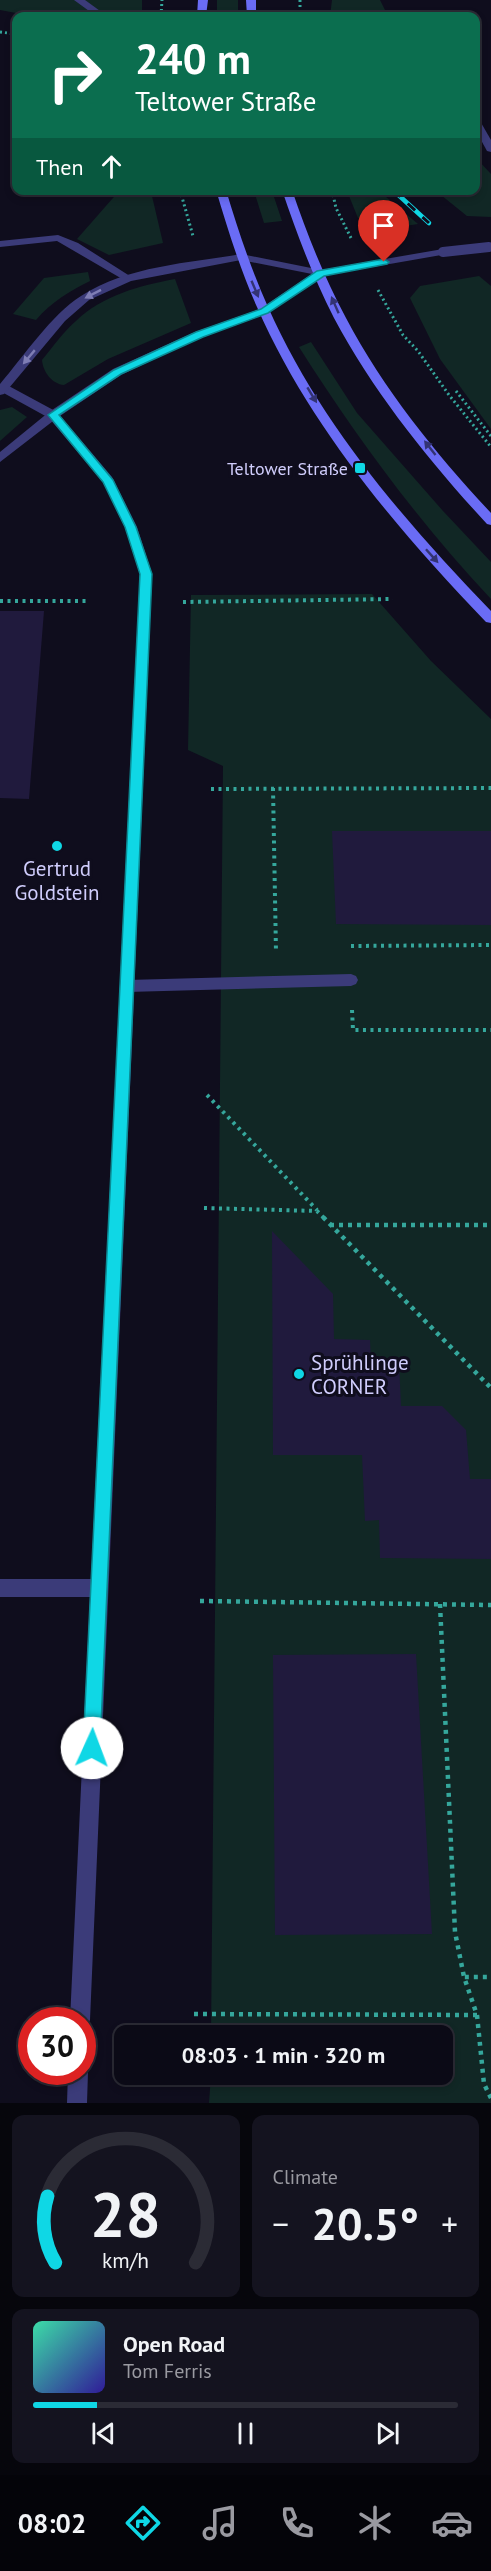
<!DOCTYPE html>
<html lang="en">
<head>
<meta charset="utf-8">
<style>
	:root { --surface:#0b0a16; --page:#14131f; --text:#f1f3f6; --muted:#9a9aa1; --line:#2b2b35; --accent:#0fd7e5 }
	body { margin:0; font-family:"PT Sans",sans-serif; background:var(--page); color:var(--text); height:100vh; display:flex; flex-direction:column; font-size:22px; white-space:nowrap }
	* { box-sizing:border-box; margin:0 }
	p { font-size:20px; color:var(--muted) }
	.icon { flex:none; width:33px; height:33px; fill:none; stroke:currentColor; stroke-width:2; stroke-linecap:round; stroke-linejoin:round }
	.map { position:relative; height:2103px; overflow:hidden }
	.drawer { display:flex; flex-direction:column; gap:12px; padding:12px; background:#06060c; flex:1 }
	.drawer>* { flex:none }
	.banner { position:absolute; left:12px; top:12px; width:468px; height:183px; border-radius:12px; box-shadow:0 3px 9px #0003,0 0 0 2px var(--line); background:#0b6e4f; color:#fff; overflow:hidden }
	.speed { position:absolute; left:18px; top:2007px; display:flex; gap:12px; font-size:30px; font-weight:700; text-align:center }
	.speed>* { display:grid; place-content:center; width:78px; height:78px; border-radius:50%; background:var(--surface); box-shadow:0 3px 9px #0003,0 0 0 2px var(--line); line-height:1 }
	.speed .limit { border:9px solid #d22; background:#fff; color:#111 }
	.pin { position:absolute; display:grid; place-items:center; width:51px; height:51px; color:#fff; margin:-62px -26px; border-radius:50% 50% 50% 0; rotate:-45deg; box-shadow:0 0 6px #0007 }
	.pin .icon { rotate:45deg }
	.me { position:absolute; width:66px; margin:-33px; rotate:2deg; stroke-linejoin:round; filter:drop-shadow(0 0 4px #0008) }
	.turn { display:flex; align-items:center; gap:21px; height:126px; padding:0 24px; font-size:27px }
	.turn .icon { width:78px; height:78px; stroke-width:2.5 }
	.turn b { display:block; font-size:42px; line-height:51px }
	.then { display:flex; align-items:center; height:57px; padding:0 24px; background:#0003; gap:12px; font-size:22px }
	.big { font-size:45px; font-weight:700; line-height:1.1 }
	.drawer .widget { flex:1; display:flex; flex-direction:column; justify-content:center; gap:9px; min-width:0; padding:0 21px; border-radius:12px; background:var(--page) }
	.drawer .dial { align-items:center; gap:0 }
	.dial svg { height:156px; overflow:visible; fill:none; stroke:var(--line); stroke-width:7; stroke-linecap:round; text-anchor:middle }
	.dial text { fill:var(--text); stroke:none }
	.song { display:flex; align-items:center; gap:18px }
	.cover { width:72px; height:72px; border-radius:9px; background:linear-gradient(135deg,hsl(160 70% 55%),hsl(250 70% 35%)) }
	.played { height:6px; border-radius:3px; background:linear-gradient(90deg,var(--accent) 15%,var(--line) 15%) }
	.keys { display:flex; justify-content:space-around; direction:ltr }
	.heat { display:flex; justify-content:space-between; align-items:center; font-size:33px; direction:ltr }
	.drawer .tiles { flex:1; display:grid; gap:12px; grid-template-columns:1fr 1fr }
	.widget:last-child { grid-column:span 2 }
	.trip { position:absolute; left:114px; top:2025px; width:339px; height:60px; border-radius:12px; background:var(--surface); box-shadow:0 3px 9px #0003,0 0 0 2px var(--line); font-weight:700; line-height:60px; text-align:center }
	.tab-bar { display:flex; height:96px; justify-content:space-around; align-items:center; background:#040409; color:var(--muted) }
	.tab-bar .icon { width:42px; height:42px }
	.tab-bar .current { color:var(--accent) }
	.tab-bar b { font-size:27px; color:var(--text) }
	.map>svg:first-child { display:block }
	.green { fill:#112725 }
	.building { fill:#201a3d }
	.lines { fill:none; stroke-linecap:round; stroke-linejoin:round }
	.path-far2 { stroke:#35a79c; stroke-width:3; stroke-dasharray:2 3; stroke-linecap:butt }
	.path-far1 { stroke:#35a79c; stroke-width:4; stroke-dasharray:3 4.5; stroke-linecap:butt }
	.path { stroke:#35a79c; stroke-width:4.5; stroke-dasharray:4 5; stroke-linecap:butt }
	.service { fill:#3b3b79; fill-rule:evenodd }
	.minor { fill:#3b3b79; fill-rule:evenodd }
	.tertiary { fill:#3b3b79; fill-rule:evenodd }
	.secondary { fill:#6a6cf5; fill-rule:evenodd }
	.rail-casing { stroke:#0fd7e5; stroke-width:4.5 }
	.rail { stroke:#0f0d1d; stroke-width:3; stroke-dasharray:10; stroke-linecap:butt }
	.minor-bridge { stroke:#3b3b79; stroke-width:10 }
	.oneway { fill:#333373 }
	.oneway2 { fill:#7e7db4 }
	.route { fill:#0fd7e5; stroke:#0a8c95; stroke-width:1.5 }
	.poi-dot { fill:#0fd7e5; stroke:#0f0d1d; stroke-width:2 }
	.labels { text-anchor:middle; dominant-baseline:central; stroke-width:6; stroke-linejoin:round; paint-order:stroke }
	.far-poi-label { font-size:18px; fill:#d0cdfc; stroke:#0f0d1d; text-anchor:end }
	.poi-label { font-size:21px; fill:#d0cdfc; stroke:#0f0d1d }
</style>
</head>
<body>
<div class="map">
<svg width="491" height="2103" viewBox="0 0 491 2103">
	<rect width="100%" height="100%" fill="#0f0d1d"/>
	<g class="green">
		<path d="M 0,0 L 142,0 L 142,16 L 32,16 L 0,10 Z"/>
		<rect x="217" y="0" width="21" height="16"/>
		<path d="M 332,0 L 380,0 L 388,16 L 330,16 Z"/>
		<path d="M 476,158 L 491,174 L 491,217 L 467,216 L 436,191 L 476,190 Z"/>
		<path d="M 120,190 L 138,191 L 152,196 L 163,243 L 109,255 L 77,239 Z"/>
		<path d="M 254,191 L 272,191 L 282,221 L 264,223 Z"/>
		<path d="M 347,191 L 379,191 L 418,224 L 386,229 L 358,218 Z"/>
		<path d="M 88,272 L 90,281 C 70,291 51,302 36,320 L 13,314 L 44,278 Z"/>
		<path d="M 479,276 L 491,286 L 491,429 L 440,359 L 410,298 L 420,286 Z"/>
		<path d="M 175,279 L 191,323 L 108,359 L 64,385 C 52,384 43,372 42,360 C 53,347 63,332 76,321 C 103,295 139,286 175,279 Z"/>
		<path d="M 311,342 L 357,413 L 443,511 L 491,562 L 491,599 C 418,521 356,437 299,347 Z"/>
		<path d="M 12,407 L 27,417 L 0,441 L 0,410 Z"/>
		<path d="M 372,594 L 431,661 L 491,719 L 491,2103 L 209,2103 L 211,2075 L 442,2074 L 442,2036 L 211,2035 L 223,766 L 188,750 L 191,595 Z"/>
	</g>
	<g class="building">
		<path d="M 0,611 L 44,611 L 29,799 L 0,798 Z"/>
		<path d="M 332,831 L 491,831 L 491,925 L 336,924 Z"/>
		<path d="M 272,1231 L 333,1294 L 334,1339 L 370,1340 L 371,1362 L 399,1362 L 401,1406 L 442,1406 L 466,1430 L 470,1479 L 491,1479 L 491,1559 L 380,1558 L 379,1520 L 365,1521 L 362,1455 L 273,1455 Z"/>
		<path d="M 416,1654 L 432,1934 L 275,1935 L 273,1655 Z"/>
	</g>
	<g class="lines">
		<g class="path-far2">
			<path d="M 300,0 L 300,16"/>
			<path d="M 161,16 L 162,0"/>
			<path d="M 0,32 L 16,34"/>
			<path d="M 180,190 L 193,236"/>
			<path d="M 332,190 L 336,208 L 351,238"/>
			<path d="M 378,290 L 403,335 L 418,351 L 449,395 L 491,447"/>
			<path d="M 456,391 L 491,436"/>
		</g>
		<g class="path-far1">
			<path d="M 0,601 L 88,601"/>
			<path d="M 183,602 L 393,599"/>
			<path d="M 273,788 L 276,952"/>
			<path d="M 211,789 L 491,788"/>
			<path d="M 351,946 L 491,945"/>
			<path d="M 352,1010 L 353,1030 L 491,1030"/>
			<path d="M 207,1095 L 317,1210"/>
			<path d="M 204,1208 L 317,1211 L 325,1219"/>
		</g>
		<g class="path">
			<path d="M 323,1217 L 491,1388"/>
			<path d="M 330,1225 L 491,1225"/>
			<path d="M 200,1601 L 491,1605"/>
			<path d="M 440,1604 L 455,1932 L 464,1977"/>
			<path d="M 194,2014 L 477,2015 L 464,1977 L 491,1977"/>
			<path d="M 477,2015 L 484,2084 L 491,2098"/>
		</g>
		<g class="service">
			<path d="M 74,0 L 85,0 L 107,16 L 96,16 Z"/>
			<path d="M 476,120 L 480,121 L 491,140 L 491,152 L 487,151 L 476,131 Z"/>
			<path d="M 58,235 L 78,243 L 133,278 L 132,280 L 124,280 L 57,241 L 0,247 L 0,241 Z"/>
			<path d="M 351,974 L 356,976 L 358,980 L 356,984 L 351,986 L 127,992 L 122,990 L 120,986 L 122,982 L 127,980 Z"/>
		</g>
		<g class="minor">
			<path d="M 443,249 L 448,252 L 447,254 L 321,276 L 316,273 L 321,270 Z"/>
			<path d="M 0,385 L 7,385 L 57,412 L 112,477 L 137,527 L 152,574 L 90,2020 L 87,2027 L 82,2029 L 82,2020 L 70,2020 L 90,1597 L 0,1597 L 0,1579 L 91,1579 L 140,574 L 125,527 L 103,482 L 49,418 L 0,391 Z"/>
			<path d="M 82,2064 L 88,2072 L 87,2103 L 67,2103 L 68,2072 L 82,2072 Z"/>
		</g>
		<path class="tertiary" d="M 241,254 L 321,270 L 326,273 L 268,313 L 203,336 L 121,375 L 57,418 L 0,462 L 0,452 L 49,412 L 113,369 L 195,332 L 260,309 L 312,274 L 241,260 L 131,281 L 89,300 L 65,321 L 4,394 L 0,395 L 0,384 C 24,356 51,315 81,296 C 127,266 189,263 241,254 Z"/>
		<g class="secondary">
			<path d="M 198,0 L 208,0 L 206,16 L 197,16 Z"/>
			<path d="M 246,0 L 256,0 L 256,16 L 247,16 Z"/>
			<path d="M 216,190 L 226,190 C 238,230 251,269 268,307 C 319,422 404,521 491,611 L 491,623 L 486,622 C 397,529 309,426 257,307 C 240,269 228,230 216,190 Z"/>
			<path d="M 282,190 L 292,190 C 307,234 324,277 346,318 C 384,390 436,454 491,513 L 491,525 L 487,524 C 429,461 374,393 334,318 C 313,277 297,234 282,190 Z"/>
		</g>
		<defs>
			<path id="rail" d="M 393,190 L 429,223"/>
		</defs>
		<use href="#rail" class="rail-casing"/>
		<use href="#rail" class="rail"/>
		<path class="minor-bridge" d="M 443,252 L 489,247"/>
	</g>
	<defs><path id="oneway-solid" d="M-6-.8H1V-3.2L6.5 0L1 3.2V.8H-6Z" transform="scale(1.5)"/></defs>
	<g class="oneway">
		<use href="#oneway-solid" transform="translate(255 289) rotate(67)"/>
		<use href="#oneway-solid" transform="translate(335 305) rotate(-114)"/>
		<use href="#oneway-solid" transform="translate(312 395) rotate(59)"/>
		<use href="#oneway-solid" transform="translate(430 448) rotate(-128)"/>
		<use href="#oneway-solid" transform="translate(432 556) rotate(48)"/>
	</g>
	<g class="oneway2">
		<use href="#oneway-solid" transform="translate(93 294) rotate(153)"/>
		<use href="#oneway-solid" transform="translate(29 357) rotate(130)"/>
	</g>
	<path class="route" d="M 384,259 L 389,262 L 387,264 L 324,276 L 268,313 L 203,337 L 121,374 L 59,415 L 113,480 L 136,527 L 152,574 L 100,1748 L 98,1753 L 92,1756 L 86,1753 L 83,1748 L 140,574 L 125,527 L 103,482 L 48,415 L 114,370 L 196,332 L 261,309 L 317,271 Z"/>
	<g class="poi-dot">
		<rect x="354" y="462" width="12" height="12" rx="3"/>
		<circle cx="57" cy="846" r="6"/>
		<circle cx="299" cy="1374" r="6"/>
	</g>
	<g class="labels">
		<g class="far-poi-label">
			<text x="348" y="468">Teltower Straße</text>
		</g>
		<g class="poi-label">
			<text x="57" y="868">Gertrud<tspan x="57" dy="24">Goldstein</tspan></text>
			<text x="311" y="1362" text-anchor="start">Sprühlinge<tspan x="311" dy="24">CORNER</tspan></text>
		</g>
	</g>
</svg>
<div class="speed"><div class="limit">30</div></div>
<div class="pin" style="left:384px;top:262px;background:#d93025"><svg class="icon" aria-label="arrive" viewBox="0 0 24 24"><path d="M6 21V4h12l-3 4 3 4H6"/></svg></div>
<svg class="me" style="left:92px;top:1748px" viewBox="-20 -20 40 40"><circle r="19" fill="#fff"/><path d="M0-13L10 11 0 6-10 11z" fill="#0fd7e5"/></svg>
<div class="trip">08:03 · 1 min · 320 m</div>
<div class="banner">
<div class="turn"><svg class="icon" aria-label="right" viewBox="0 0 24 24"><path d="M7 20v-9h11M14 6l5 5-5 5"/></svg><div><b>240 m</b>Teltower Straße</div></div>
<div class="then">Then<svg class="icon" aria-label="ahead" viewBox="0 0 24 24"><path d="M12 20V5M6 11l6-6 6 6"/></svg></div>
</div>
</div>
<section class="drawer">
<div class="tiles">
<div class="widget dial"><svg viewBox="0 0 100 80">
<path d="M14 69A42 42 0 1 1 86 69"/>
<path d="M14 69A42 42 0 0 1 10 35" stroke="#0fd7e5"/>
<text x="50" y="56" font-size="32" font-weight="700">28</text>
<text x="50" y="72" font-size="11">km/h</text>
</svg></div>
<div class="widget"><p>Climate</p>
<div class="heat"><a>−</a><b class="big">20.5°</b><a>+</a></div>
</div>
<div class="widget">
<div class="song"><i class="cover"></i><div><b>Open Road</b><p>Tom Ferris</p></div></div>
<div class="played"></div>
<div class="keys"><svg class="icon" aria-label="previous" viewBox="0 0 24 24"><path d="M18 5L8 12l10 7zM5 5v14"/></svg><svg class="icon" aria-label="pause" viewBox="0 0 24 24"><path d="M8 5v14M16 5v14"/></svg><svg class="icon" aria-label="next" viewBox="0 0 24 24"><path d="M6 5l10 7-10 7zM19 5v14"/></svg></div>
</div>
</div>
</section>
<nav class="tab-bar">
<b>08:02</b>
<svg class="icon current" aria-label="directions" viewBox="0 0 24 24"><path d="M12 3l9 9-9 9-9-9zM9 14v-3h6M13 9l2 2-2 2"/></svg>
<svg class="icon" aria-label="music" viewBox="0 0 24 24"><path d="M9 18V5l10-2v13"/><circle cx="6" cy="18" r="3"/><circle cx="16" cy="16" r="3"/></svg>
<svg class="icon" aria-label="phone" viewBox="0 0 24 24"><path d="M5 4h4l2 5-3 2q2 4 5 5l2-3 5 2v4C11 20 4 13 5 4z"/></svg>
<svg class="icon" aria-label="climate" viewBox="0 0 24 24"><path d="M12 3v18M4 7l16 10M4 17L20 7"/></svg>
<svg class="icon" aria-label="car" viewBox="0 0 24 24"><path d="M5 17H2v-5l4-1 3-4h7l3 4 3 1v5h-3M9 17h6M6 11h13"/><circle cx="7" cy="17" r="2"/><circle cx="17" cy="17" r="2"/></svg>
</nav>
</body>
</html>
